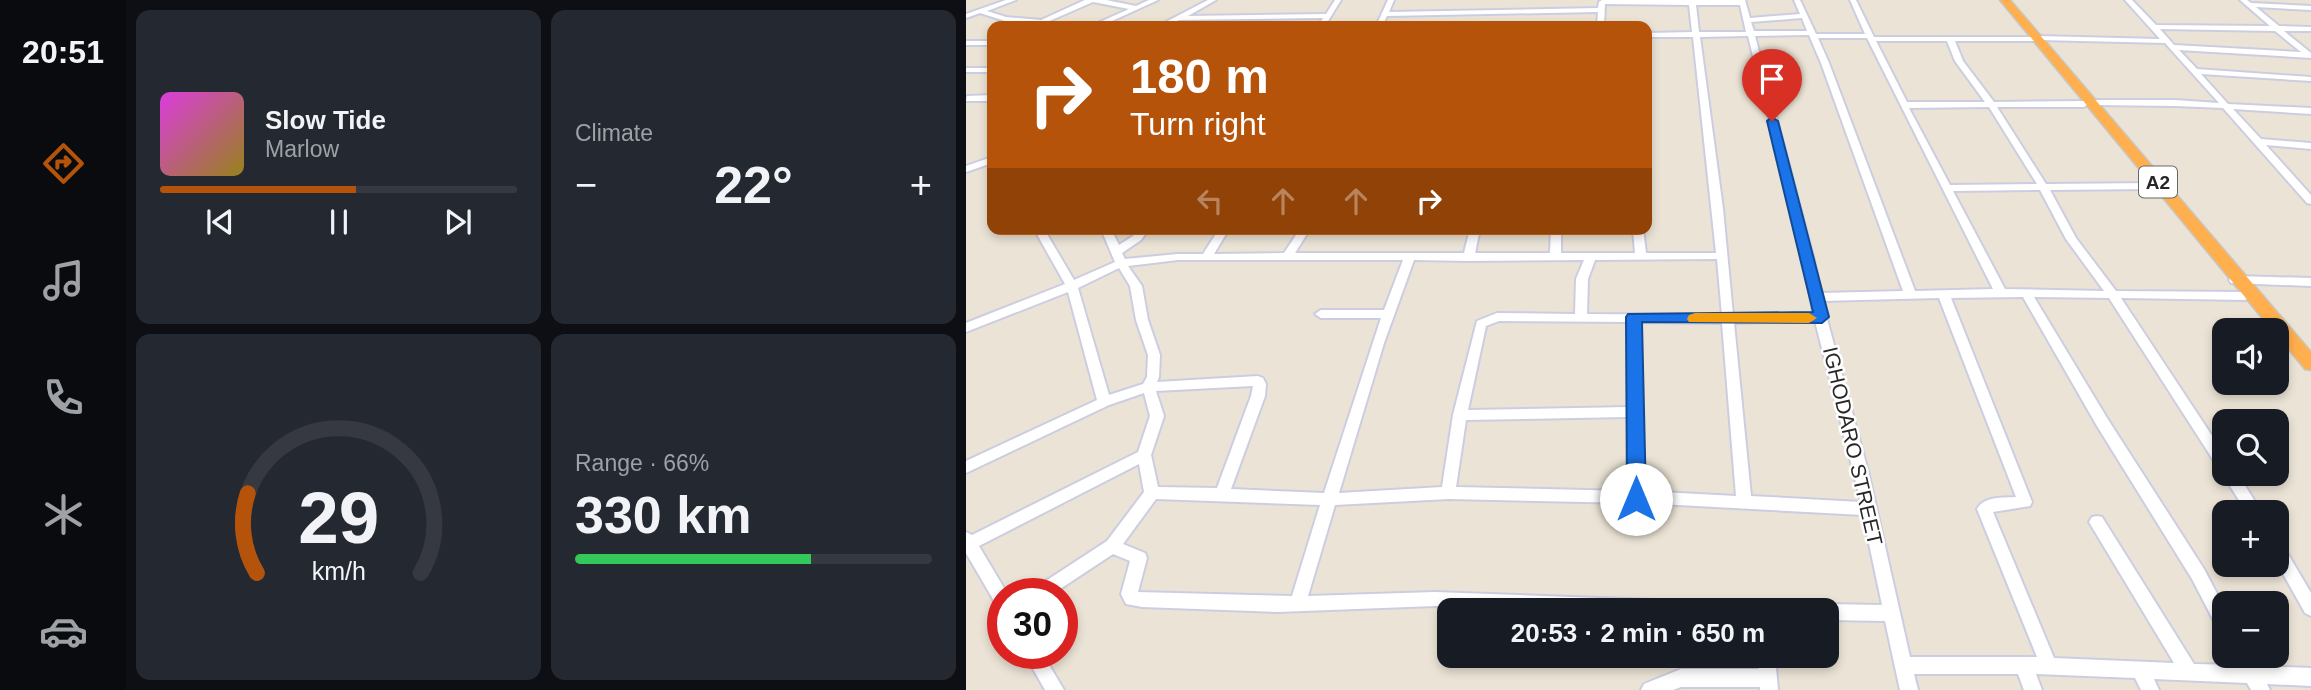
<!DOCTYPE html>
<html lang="en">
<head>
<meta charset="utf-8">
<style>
	:root { --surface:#171b24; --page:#242831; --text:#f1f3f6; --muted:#9ea1a6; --line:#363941; --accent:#b45309 }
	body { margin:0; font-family:Arial,sans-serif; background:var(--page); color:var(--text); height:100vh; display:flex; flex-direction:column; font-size:26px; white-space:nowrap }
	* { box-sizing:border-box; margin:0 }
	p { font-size:23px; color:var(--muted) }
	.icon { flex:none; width:38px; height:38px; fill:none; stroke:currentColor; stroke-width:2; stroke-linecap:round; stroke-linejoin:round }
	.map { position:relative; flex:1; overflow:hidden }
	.panel { display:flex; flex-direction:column; gap:10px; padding:10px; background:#0d0f14; width:840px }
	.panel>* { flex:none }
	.guide { position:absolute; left:21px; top:21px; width:665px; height:214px; border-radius:14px; box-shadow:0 4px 10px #0003; background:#b45309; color:#fff; overflow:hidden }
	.tools { position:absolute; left:1246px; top:318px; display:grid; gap:14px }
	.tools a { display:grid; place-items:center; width:77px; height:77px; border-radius:14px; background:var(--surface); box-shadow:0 4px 10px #0003; font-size:35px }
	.speed { position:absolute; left:21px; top:578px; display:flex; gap:14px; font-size:35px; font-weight:700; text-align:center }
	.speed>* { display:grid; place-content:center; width:91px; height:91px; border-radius:50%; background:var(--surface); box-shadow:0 4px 10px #0003; line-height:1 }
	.speed .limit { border:10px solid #d22; background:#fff; color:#111 }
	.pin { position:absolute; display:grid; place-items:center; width:60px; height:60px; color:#fff; margin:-72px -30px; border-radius:50% 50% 50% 0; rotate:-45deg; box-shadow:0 0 7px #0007 }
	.pin .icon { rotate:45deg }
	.me { position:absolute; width:77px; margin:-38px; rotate:0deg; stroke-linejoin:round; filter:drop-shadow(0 0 5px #0008) }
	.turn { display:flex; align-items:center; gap:24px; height:147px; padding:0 28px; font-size:32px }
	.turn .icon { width:91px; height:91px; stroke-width:2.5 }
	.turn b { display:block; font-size:49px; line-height:60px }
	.lanes { display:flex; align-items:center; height:66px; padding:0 28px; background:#0003; justify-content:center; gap:35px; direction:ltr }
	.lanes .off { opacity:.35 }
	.big { font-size:52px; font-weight:600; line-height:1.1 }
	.panel .card { flex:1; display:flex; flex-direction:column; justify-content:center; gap:10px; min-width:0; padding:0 24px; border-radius:14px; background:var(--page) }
	.panel .dial { align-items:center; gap:0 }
	.dial svg { height:182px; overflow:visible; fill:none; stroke:var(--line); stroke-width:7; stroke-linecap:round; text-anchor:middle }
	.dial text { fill:var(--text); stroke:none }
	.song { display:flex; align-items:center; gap:21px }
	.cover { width:84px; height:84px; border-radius:10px; background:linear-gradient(135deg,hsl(300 70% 55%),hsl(50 70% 35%)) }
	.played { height:7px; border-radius:4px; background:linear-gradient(90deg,var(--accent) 55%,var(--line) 55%) }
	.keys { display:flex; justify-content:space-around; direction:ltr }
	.heat { display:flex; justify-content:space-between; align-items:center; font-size:38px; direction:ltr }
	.charge { height:10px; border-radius:5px; background:linear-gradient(90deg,#34c759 66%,var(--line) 0) }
	.panel .tiles { flex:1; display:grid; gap:10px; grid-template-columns:repeat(2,1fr) }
	.trip { position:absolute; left:471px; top:598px; width:402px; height:70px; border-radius:14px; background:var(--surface); box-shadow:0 4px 10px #0003; font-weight:600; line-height:70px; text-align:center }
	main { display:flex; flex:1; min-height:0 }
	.tabs { display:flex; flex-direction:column; width:126px; justify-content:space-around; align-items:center; background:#090b0e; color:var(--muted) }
	.tabs .icon { width:49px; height:49px }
	.tabs .selected { color:var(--accent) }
	.tabs b { font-size:32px; color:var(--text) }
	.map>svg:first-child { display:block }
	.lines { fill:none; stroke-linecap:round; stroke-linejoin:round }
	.minor-casing { stroke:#cccde1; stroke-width:4 }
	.highway-casing { stroke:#c7c7c7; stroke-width:3 }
	.minor { fill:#fff; fill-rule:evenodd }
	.highway { fill:#ffaf4d; fill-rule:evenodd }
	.route { fill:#1a73e8; stroke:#114b97; stroke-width:2 }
	.slow { fill:#f59e0b }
	.labels { text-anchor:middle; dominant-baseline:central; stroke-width:5; stroke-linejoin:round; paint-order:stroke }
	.shield { fill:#fff; stroke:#686868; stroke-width:2 }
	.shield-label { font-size:19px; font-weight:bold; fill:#272727 }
	.street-label { font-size:21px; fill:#272727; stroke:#fff }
</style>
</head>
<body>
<main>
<nav class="tabs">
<b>20:51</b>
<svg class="icon selected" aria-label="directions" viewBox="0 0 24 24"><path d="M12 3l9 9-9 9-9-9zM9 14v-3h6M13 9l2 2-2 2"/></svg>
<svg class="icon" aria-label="music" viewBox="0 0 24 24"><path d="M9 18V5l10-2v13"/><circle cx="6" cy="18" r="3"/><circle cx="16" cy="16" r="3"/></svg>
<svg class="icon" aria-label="phone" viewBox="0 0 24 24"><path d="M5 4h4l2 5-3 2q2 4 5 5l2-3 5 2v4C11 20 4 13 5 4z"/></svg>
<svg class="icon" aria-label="climate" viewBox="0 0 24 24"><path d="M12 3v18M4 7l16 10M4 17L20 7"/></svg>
<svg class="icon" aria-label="car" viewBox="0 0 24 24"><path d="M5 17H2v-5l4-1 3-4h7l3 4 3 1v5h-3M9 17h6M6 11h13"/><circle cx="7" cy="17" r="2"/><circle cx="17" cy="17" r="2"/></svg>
</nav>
<section class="panel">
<div class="tiles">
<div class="card">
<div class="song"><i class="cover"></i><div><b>Slow Tide</b><p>Marlow</p></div></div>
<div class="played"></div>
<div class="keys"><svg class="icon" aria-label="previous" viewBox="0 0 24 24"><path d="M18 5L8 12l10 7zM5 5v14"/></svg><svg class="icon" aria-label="pause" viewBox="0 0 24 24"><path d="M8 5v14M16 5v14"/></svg><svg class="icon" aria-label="next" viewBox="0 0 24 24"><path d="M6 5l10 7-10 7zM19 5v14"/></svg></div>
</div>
<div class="card"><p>Climate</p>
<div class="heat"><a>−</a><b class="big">22°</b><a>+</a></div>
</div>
<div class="card dial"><svg viewBox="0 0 100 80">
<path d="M14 69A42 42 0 1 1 86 69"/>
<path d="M14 69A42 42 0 0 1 10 34" stroke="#b45309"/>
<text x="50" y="56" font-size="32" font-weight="700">29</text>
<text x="50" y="72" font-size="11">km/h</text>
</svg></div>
<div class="card"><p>Range · 66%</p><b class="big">330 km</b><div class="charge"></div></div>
</div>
</section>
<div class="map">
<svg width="1345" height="690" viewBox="0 0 1345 690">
	<rect width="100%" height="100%" fill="#ebe4d6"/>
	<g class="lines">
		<defs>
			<g id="minor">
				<path d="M 40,0 L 50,0 L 21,11 L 40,17 L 75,20 L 119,0 L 140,0 L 170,6 L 183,0 L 192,0 L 135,26 L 125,26 L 163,9 L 127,2 L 72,26 L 64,26 L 67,24 L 39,21 L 14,13 L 0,18 L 0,14 Z"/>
				<path d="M 242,0 L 250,0 L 222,16 L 360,14 L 369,0 L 375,0 L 359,26 L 352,26 L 357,18 L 213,20 L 201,26 L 192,26 Z"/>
				<path d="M 422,0 L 428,0 L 423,12 L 632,8 L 633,2 L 636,0 L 779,0 L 784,18 L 834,14 L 828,0 L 834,0 L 850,34 L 899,34 L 884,0 L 890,0 L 908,37 L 1068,37 L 1068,41 L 989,41 L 997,61 L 1028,102 L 1118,101 L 1122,104 L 1118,107 L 1031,107 L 1080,184 L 1187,183 L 1192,186 L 1187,189 L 1084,190 L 1110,238 L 1150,291 L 1279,292 L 1285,296 L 1279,300 L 1155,298 L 1258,454 L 1258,471 L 1253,469 L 1143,298 L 1068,297 L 1141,418 L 1238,569 L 1258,607 L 1258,631 L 1252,629 L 1226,579 L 1131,426 L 1057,297 L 985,298 L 1066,502 L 1064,506 L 1027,512 L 1088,658 L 1208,663 L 1126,527 L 1123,522 L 1126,517 L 1131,516 L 1136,517 L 1228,664 L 1272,665 L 1268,656 L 1286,656 L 1291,666 L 1345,668 L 1345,686 L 1301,684 L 1304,690 L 1285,690 L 1281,683 L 1188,679 L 1193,690 L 1175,690 L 1169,678 L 1070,674 L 1076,690 L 1058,690 L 1052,674 L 948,674 L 952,690 L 934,690 L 919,621 L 861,620 L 861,611 L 853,611 L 855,607 L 861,604 L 916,605 L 897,515 L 693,504 L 670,505 L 665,503 L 483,499 L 369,505 L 342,596 L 469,592 L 770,603 L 776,606 L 778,611 L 575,611 L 469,606 L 312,612 L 176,607 L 160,604 L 155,594 L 164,561 L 147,554 L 88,593 L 67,593 L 69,588 L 141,541 L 178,492 L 173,464 L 13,546 L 41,593 L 37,593 L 37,608 L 31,606 L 0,553 L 0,532 L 6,535 L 172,452 L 184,416 L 178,393 L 143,405 L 0,473 L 0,461 L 131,400 L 102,292 L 0,332 L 0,323 L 99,284 L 68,229 L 78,229 L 108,280 L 149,262 L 135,229 L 145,229 L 153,245 L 167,236 L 172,229 L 183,229 L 175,240 L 156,253 L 159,259 L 212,254 L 237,254 L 253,229 L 263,229 L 248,254 L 318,253 L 334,229 L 344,229 L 329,253 L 498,253 L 504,229 L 514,229 L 509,253 L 584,253 L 585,229 L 595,229 L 595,253 L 669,253 L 667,229 L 677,229 L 680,253 L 750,253 L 727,37 L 681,37 L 681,33 L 726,32 L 723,5 L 639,4 L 638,26 L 631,26 L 632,12 L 421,16 L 416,26 L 410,26 ZM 730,5 L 774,5 L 780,32 L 733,32 ZM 836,18 L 841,31 L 788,31 L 785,22 ZM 843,35 L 855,63 L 937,291 L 854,293 L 848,260 L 789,36 ZM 782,36 L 838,260 L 847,313 L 767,315 L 757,209 L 734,37 ZM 852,38 L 901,38 L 1027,289 L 949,291 L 863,63 ZM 910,41 L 981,41 L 989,61 L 1019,102 L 941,102 ZM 1023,107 L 1071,184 L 984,185 L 943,108 ZM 1074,190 L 1100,239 L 1138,291 L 1039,289 L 987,191 ZM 751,259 L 756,315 L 621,314 L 622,279 L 629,260 ZM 212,260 L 437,260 L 418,310 L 355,310 L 349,314 L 355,318 L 415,318 L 358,493 L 265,489 L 299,396 L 300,384 L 297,378 L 292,376 L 191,382 L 193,377 L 194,355 L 182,320 L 176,286 L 162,266 ZM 448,260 L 502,261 L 618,260 L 610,279 L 609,314 L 531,313 L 511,321 L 487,415 L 476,487 L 373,493 L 418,343 ZM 153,268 L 164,286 L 170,320 L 182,355 L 181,377 L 177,384 L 143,395 L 112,288 ZM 973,298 L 1050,497 C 1036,498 1018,496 1011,509 L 1071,657 L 944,657 L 902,471 L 861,319 L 862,317 L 856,301 ZM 533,321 L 662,322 L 662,407 L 502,410 L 520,326 ZM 849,321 L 895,502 L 785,496 L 768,323 ZM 674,322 L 756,323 L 770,496 L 677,491 ZM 287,386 L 285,396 L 251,488 L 192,487 L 185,455 L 198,416 L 190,391 ZM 662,417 L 663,491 L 490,487 L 500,420 ZM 190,499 L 354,505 L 326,596 L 172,592 L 181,558 L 179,553 L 157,544 Z"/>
				<path d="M 1159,0 L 1166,0 L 1190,25 L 1304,26 L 1274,0 L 1281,0 L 1285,3 L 1345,6 L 1345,10 L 1290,7 L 1313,26 L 1345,27 L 1345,31 L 1318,31 L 1345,53 L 1345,58 L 1213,50 L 1231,69 L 1345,77 L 1345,81 L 1235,74 L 1262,104 L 1345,108 L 1345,114 L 1267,109 L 1295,139 L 1345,143 L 1345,149 L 1300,145 L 1345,195 L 1345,204 L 1341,203 L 1257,108 L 1209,106 L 1124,105 L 1124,101 L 1127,100 L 1209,100 L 1253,103 L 1199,43 L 1072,40 L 1068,38 L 1072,36 L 1194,39 ZM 1194,29 L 1309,31 L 1335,52 L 1208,45 Z"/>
				<rect x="0" y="41" width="26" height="4"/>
				<rect x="0" y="68" width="26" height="4"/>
				<path d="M 26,95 L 26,101 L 0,101 L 1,96 Z"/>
				<path d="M 26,157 L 26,163 L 0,172 L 0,166 Z"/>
				<path d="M 1269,276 L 1345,278 L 1345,286 L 1265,283 L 1263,280 L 1265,277 Z"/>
				<path d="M 1258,471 L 1258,474 L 1272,474 L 1296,513 L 1281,513 L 1259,478 L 1257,474 Z"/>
				<path d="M 1311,542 L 1316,544 L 1345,593 L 1345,616 L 1339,613 L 1311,563 Z"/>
				<path d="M 58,653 L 76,653 L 98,690 L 79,690 Z"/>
				<path d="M 791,656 L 809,656 L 812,690 L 794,690 L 794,687 L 715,687 L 707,690 L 675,690 L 678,684 L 715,669 L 793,669 Z"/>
			</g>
			<path id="highway" d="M 1034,0 L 1044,0 L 1345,352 L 1345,370 L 1339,369 L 1311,335 L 1311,331 L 1307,331 Z"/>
		</defs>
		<use href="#minor" class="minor-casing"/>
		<use href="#highway" class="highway-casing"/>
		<use href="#minor" class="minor"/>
		<use href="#highway" class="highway"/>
	</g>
	<path class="route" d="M 806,117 L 812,121 L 863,317 L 856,323 L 676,322 L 680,499 L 677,505 L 670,507 L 663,505 L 661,499 L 660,317 L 662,314 L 847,312 L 801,121 Z"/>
	<path class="slow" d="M 729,313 L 843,313 L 851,318 L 843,323 L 723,322 L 721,319 L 723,315 Z"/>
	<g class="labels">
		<rect class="shield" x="1173" y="166.5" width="38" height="31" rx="5"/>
		<g class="shield-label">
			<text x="1192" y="182">A2</text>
		</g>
		<g class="street-label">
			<text transform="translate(887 446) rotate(77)">IGHODARO STREET</text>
		</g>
	</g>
</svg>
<div class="tools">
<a><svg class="icon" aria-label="sound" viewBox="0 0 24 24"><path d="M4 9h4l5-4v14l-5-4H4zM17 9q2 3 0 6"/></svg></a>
<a><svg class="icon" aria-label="search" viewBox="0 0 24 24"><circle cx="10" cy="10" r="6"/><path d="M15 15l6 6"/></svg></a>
<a>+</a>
<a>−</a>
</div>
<div class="speed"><div class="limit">30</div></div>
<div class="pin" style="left:806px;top:121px;background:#d93025"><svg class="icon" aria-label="arrive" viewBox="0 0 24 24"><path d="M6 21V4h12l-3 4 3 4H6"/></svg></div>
<svg class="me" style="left:670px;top:499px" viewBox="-20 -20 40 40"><circle r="19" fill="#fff"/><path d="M0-13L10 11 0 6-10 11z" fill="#1a73e8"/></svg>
<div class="trip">20:53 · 2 min · 650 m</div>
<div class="guide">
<div class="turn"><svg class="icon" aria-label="right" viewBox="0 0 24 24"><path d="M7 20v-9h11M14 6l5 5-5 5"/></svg><div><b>180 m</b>Turn right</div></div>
<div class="lanes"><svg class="icon off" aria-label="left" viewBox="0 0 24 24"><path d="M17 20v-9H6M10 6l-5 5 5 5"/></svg><svg class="icon off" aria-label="ahead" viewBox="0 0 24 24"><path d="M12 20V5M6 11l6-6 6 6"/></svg><svg class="icon off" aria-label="ahead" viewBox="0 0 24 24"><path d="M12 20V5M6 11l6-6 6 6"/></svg><svg class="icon" aria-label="right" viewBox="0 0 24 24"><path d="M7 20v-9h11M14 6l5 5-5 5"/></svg></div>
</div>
</div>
</main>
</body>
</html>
